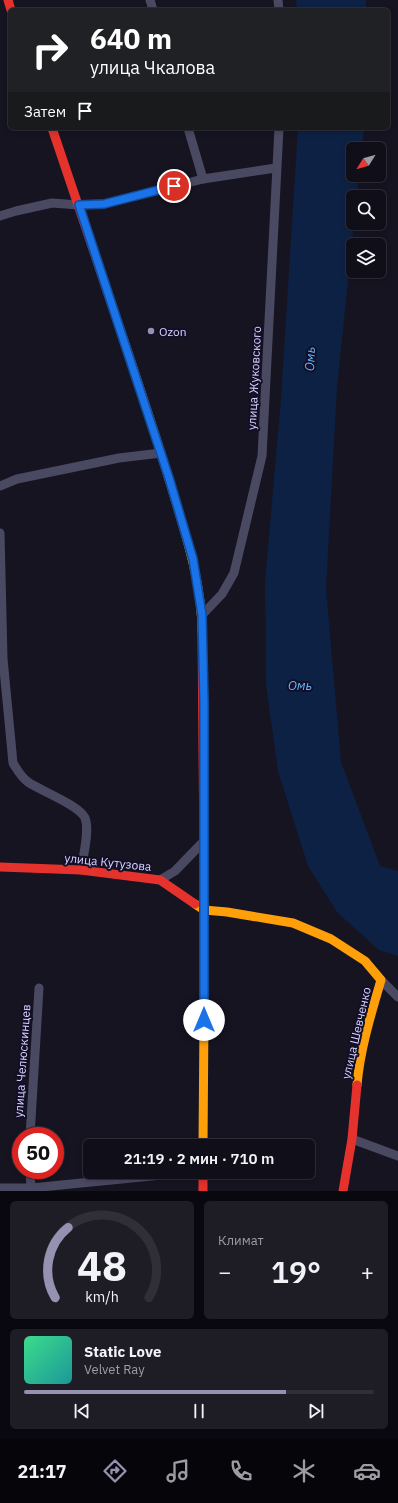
<!DOCTYPE html>
<html lang="ru">
<head>
<meta charset="utf-8">
<style>
	:root { --surface:#100f19; --page:#1e1d26; --text:#f1f3f6; --muted:#9c9ca2; --line:#302f38; --accent:#9591b1 }
	body { margin:0; font-family:"IBM Plex Sans",sans-serif; background:var(--page); color:var(--text); height:100vh; display:flex; flex-direction:column; font-size:15px; white-space:nowrap }
	* { box-sizing:border-box; margin:0 }
	p { font-size:13px; color:var(--muted) }
	.icon { flex:none; width:22px; height:22px; fill:none; stroke:currentColor; stroke-width:2; stroke-linecap:round; stroke-linejoin:round }
	.map { position:relative; height:1191px; overflow:hidden }
	.panel { display:flex; flex-direction:column; gap:10px; padding:10px; background:#09080e; flex:1 }
	.panel>* { flex:none }
	.guide { position:absolute; left:8px; top:8px; width:382px; height:122px; border-radius:6px; box-shadow:0 2px 6px #0003,0 0 0 1px var(--line); background:#202124; color:#fff; overflow:hidden }
	.needle { width:26px; rotate:233deg }
	.fabs { position:absolute; left:346px; top:142px; display:grid; gap:8px }
	.fabs a { display:grid; place-items:center; width:40px; height:40px; border-radius:6px; background:var(--surface); box-shadow:0 2px 6px #0003,0 0 0 1px var(--line); font-size:20px }
	.speed { position:absolute; left:12px; top:1127px; display:flex; gap:8px; font-size:20px; font-weight:700; text-align:center }
	.speed>* { display:grid; place-content:center; width:52px; height:52px; border-radius:50%; background:var(--surface); box-shadow:0 2px 6px #0003,0 0 0 1px var(--line); line-height:1 }
	.speed .limit { border:6px solid #d22; background:#fff; color:#111 }
	.pin { position:absolute; display:grid; place-items:center; width:34px; height:34px; color:#fff; margin:-17px; border:2px solid #fff; border-radius:50%; box-shadow:0 1px 4px #0007 }
	.me { position:absolute; width:44px; margin:-22px; rotate:0deg; stroke-linejoin:round; filter:drop-shadow(0 0 3px #0008) }
	.turn { display:flex; align-items:center; gap:14px; height:84px; padding:0 16px; font-size:18px }
	.turn .icon { width:52px; height:52px; stroke-width:2.5 }
	.turn b { display:block; font-size:28px; line-height:34px }
	.then { display:flex; align-items:center; height:38px; padding:0 16px; background:#0003; gap:8px; font-size:15px }
	.big { font-size:30px; font-weight:600; line-height:1.1 }
	.panel .card { flex:1; display:flex; flex-direction:column; justify-content:center; gap:6px; min-width:0; padding:0 14px; border-radius:6px; background:var(--page) }
	.panel .dial { align-items:center; gap:0 }
	.dial svg { height:104px; overflow:visible; fill:none; stroke:var(--line); stroke-width:7; stroke-linecap:round; text-anchor:middle }
	.dial text { fill:var(--text); stroke:none }
	.song { display:flex; align-items:center; gap:12px }
	.cover { width:48px; height:48px; border-radius:6px; background:linear-gradient(135deg,hsl(150 70% 55%),hsl(180 70% 35%)) }
	.played { height:4px; border-radius:2px; background:linear-gradient(90deg,var(--accent) 75%,var(--line) 75%) }
	.keys { display:flex; justify-content:space-around; direction:ltr }
	.heat { display:flex; justify-content:space-between; align-items:center; font-size:22px; direction:ltr }
	.panel .tiles { flex:1; display:grid; gap:10px; grid-template-columns:1fr 1fr }
	.card:last-child { grid-column:span 2 }
	.trip { position:absolute; left:83px; top:1139px; width:232px; height:40px; border-radius:6px; background:var(--surface); box-shadow:0 2px 6px #0003,0 0 0 1px var(--line); font-weight:600; line-height:40px; text-align:center }
	.dock { display:flex; height:64px; justify-content:space-around; align-items:center; background:#06060a; color:var(--muted) }
	.dock .icon { width:28px; height:28px }
	.dock .on { color:var(--accent) }
	.dock b { font-size:18px; color:var(--text) }
	.map>svg:first-child { display:block }
	.water { fill:#0d2144 }
	.lines { fill:none; stroke-linecap:round; stroke-linejoin:round }
	.street { stroke:#4a4962; stroke-width:9 }
	.fast { stroke:#30b455; stroke-width:9 }
	.slow { stroke:#ff9f0a; stroke-width:9 }
	.jam { stroke:#e5322d; stroke-width:9 }
	.route-casing { stroke:#114b97; stroke-width:10 }
	.route { stroke:#1a73e8; stroke-width:7 }
	.poi-dot { fill:#9591b1; stroke:#130f26; stroke-width:1.5 }
	.labels { text-anchor:middle; dominant-baseline:central; stroke-width:4; stroke-linejoin:round; paint-order:stroke }
	.poi-label { font-size:12px; fill:#d9d4ff; stroke:#130f26; text-anchor:start }
	.street-label { font-size:12px; fill:#d9d4ff; stroke:#130f26 }
	.water-label { font-size:13px; font-style:italic; fill:#62b6ff; stroke:#130f26 }
</style>
</head>
<body>
<div class="map">
<svg width="398" height="1191" viewBox="0 0 398 1191">
	<rect width="100%" height="100%" fill="#161421"/>
	<g class="water">
		<path d="M 296,0 L 366,0 L 366,10 L 297,10 Z"/>
		<path d="M 298,128 L 364,128 L 362,149 L 353,149 L 353,175 L 359,175 L 357,197 L 353,197 L 353,223 L 354,223 L 337,387 L 326,589 L 341,762 L 380,866 L 398,871 L 398,956 L 379,950 L 337,912 L 308,866 L 278,771 L 266,685 L 265,582 L 281,399 Z"/>
	</g>
	<g class="lines">
		<g class="street">
			<path d="M 150,0 L 153,10"/>
			<path d="M 278,0 L 279,10"/>
			<path d="M 188,128 L 203,179"/>
			<path d="M 0,216 L 16,211 L 52,203 L 79,205 L 104,204 L 203,179 L 276,168"/>
			<path d="M 0,486 L 17,479 L 119,458 L 161,453"/>
			<path d="M 0,533 L 3,659 L 13,763 C 18,771 21,777 28,782 C 41,791 79,805 85,818 C 90,830 83,857 81,870"/>
			<path d="M 202,615 L 222,594 L 234,573 L 262,456 L 279,128"/>
			<path d="M 160,880 L 175,871 L 204,841"/>
			<path d="M 381,980 L 398,997"/>
			<path d="M 30,1136 L 39,988"/>
			<path d="M 352,1139 L 398,1156"/>
			<path d="M 30,1170 L 31,1188"/>
			<path d="M 0,1188 L 31,1188 L 162,1175 L 168,1172"/>
		</g>
		<path class="fast" d="M 204,1017 L 204,861"/>
		<g class="slow">
			<path d="M 121,332 C 140,389 159,445 176,502 C 189,545 202,588 202,632"/>
			<path d="M 195,904 L 204,910 L 227,912 L 293,923 L 331,939 L 365,961 L 381,980 C 371,1014 360,1050 357,1085"/>
			<path d="M 203,1146 L 204,1017"/>
		</g>
		<g class="jam">
			<path d="M 8,0 L 11,10"/>
			<path d="M 52,128 L 121,332"/>
			<path d="M 202,632 L 204,861"/>
			<path d="M 0,867 L 81,870 L 160,880 L 195,904"/>
			<path d="M 203,1172 L 203,1191"/>
			<path d="M 343,1191 L 352,1139 L 357,1085"/>
		</g>
	</g>
	<g class="lines">
		<defs>
			<path id="route" d="M 174,186 L 104,204 L 79,205 L 169,478 L 193,559 L 202,615 L 204,702 L 204,1020"/>
		</defs>
		<use href="#route" class="route-casing"/>
		<use href="#route" class="route"/>
	</g>
	<circle class="poi-dot" cx="151" cy="331" r="4"/>
	<g class="labels">
		<g class="poi-label">
			<text x="159" y="331">Ozon</text>
		</g>
		<g class="street-label">
			<text transform="translate(254 378) rotate(-87)">улица Жуковского</text>
			<text transform="translate(108 862) rotate(6)">улица Кутузова</text>
			<text transform="translate(356 1033) rotate(-77)">улица Шевченко</text>
			<text transform="translate(22 1061) rotate(-86)">улица Челюскинцев</text>
		</g>
		<g class="water-label">
			<text transform="translate(310 359) rotate(-88)">Омь</text>
			<text x="300" y="685">Омь</text>
		</g>
	</g>
</svg>
<div class="fabs">
<a><svg class="needle" viewBox="-14 -14 28 28"><path d="M0-13l5 13h-10z" fill="#e53935"/><path d="M0 13l5-13h-10z" fill="#9c9ca2"/></svg></a>
<a><svg class="icon" aria-label="search" viewBox="0 0 24 24"><circle cx="10" cy="10" r="6"/><path d="M15 15l6 6"/></svg></a>
<a><svg class="icon" aria-label="layers" viewBox="0 0 24 24"><path d="M12 4l9 5-9 5-9-5zM3 14l9 5 9-5"/></svg></a>
</div>
<div class="speed"><div class="limit">50</div></div>
<div class="pin" style="left:174px;top:186px;background:#d93025"><svg class="icon" aria-label="arrive" viewBox="0 0 24 24"><path d="M6 21V4h12l-3 4 3 4H6"/></svg></div>
<svg class="me" style="left:204px;top:1020px" viewBox="-20 -20 40 40"><circle r="19" fill="#fff"/><path d="M0-13L10 11 0 6-10 11z" fill="#1a73e8"/></svg>
<div class="trip">21:19 · 2 мин · 710 m</div>
<div class="guide">
<div class="turn"><svg class="icon" aria-label="right" viewBox="0 0 24 24"><path d="M7 20v-9h11M14 6l5 5-5 5"/></svg><div><b>640 m</b>улица Чкалова</div></div>
<div class="then">Затем<svg class="icon" aria-label="arrive" viewBox="0 0 24 24"><path d="M6 21V4h12l-3 4 3 4H6"/></svg></div>
</div>
</div>
<section class="panel">
<div class="tiles">
<div class="card dial"><svg viewBox="0 0 100 80">
<path d="M14 69A42 42 0 1 1 86 69"/>
<path d="M14 69A42 42 0 0 1 24 15" stroke="#9591b1"/>
<text x="50" y="56" font-size="32" font-weight="700">48</text>
<text x="50" y="72" font-size="11">km/h</text>
</svg></div>
<div class="card"><p>Климат</p>
<div class="heat"><a>−</a><b class="big">19°</b><a>+</a></div>
</div>
<div class="card">
<div class="song"><i class="cover"></i><div><b>Static Love</b><p>Velvet Ray</p></div></div>
<div class="played"></div>
<div class="keys"><svg class="icon" aria-label="previous" viewBox="0 0 24 24"><path d="M18 5L8 12l10 7zM5 5v14"/></svg><svg class="icon" aria-label="pause" viewBox="0 0 24 24"><path d="M8 5v14M16 5v14"/></svg><svg class="icon" aria-label="next" viewBox="0 0 24 24"><path d="M6 5l10 7-10 7zM19 5v14"/></svg></div>
</div>
</div>
</section>
<nav class="dock">
<b>21:17</b>
<svg class="icon on" aria-label="directions" viewBox="0 0 24 24"><path d="M12 3l9 9-9 9-9-9zM9 14v-3h6M13 9l2 2-2 2"/></svg>
<svg class="icon" aria-label="music" viewBox="0 0 24 24"><path d="M9 18V5l10-2v13"/><circle cx="6" cy="18" r="3"/><circle cx="16" cy="16" r="3"/></svg>
<svg class="icon" aria-label="phone" viewBox="0 0 24 24"><path d="M5 4h4l2 5-3 2q2 4 5 5l2-3 5 2v4C11 20 4 13 5 4z"/></svg>
<svg class="icon" aria-label="climate" viewBox="0 0 24 24"><path d="M12 3v18M4 7l16 10M4 17L20 7"/></svg>
<svg class="icon" aria-label="car" viewBox="0 0 24 24"><path d="M5 17H2v-5l4-1 3-4h7l3 4 3 1v5h-3M9 17h6M6 11h13"/><circle cx="7" cy="17" r="2"/><circle cx="17" cy="17" r="2"/></svg>
</nav>
</body>
</html>
